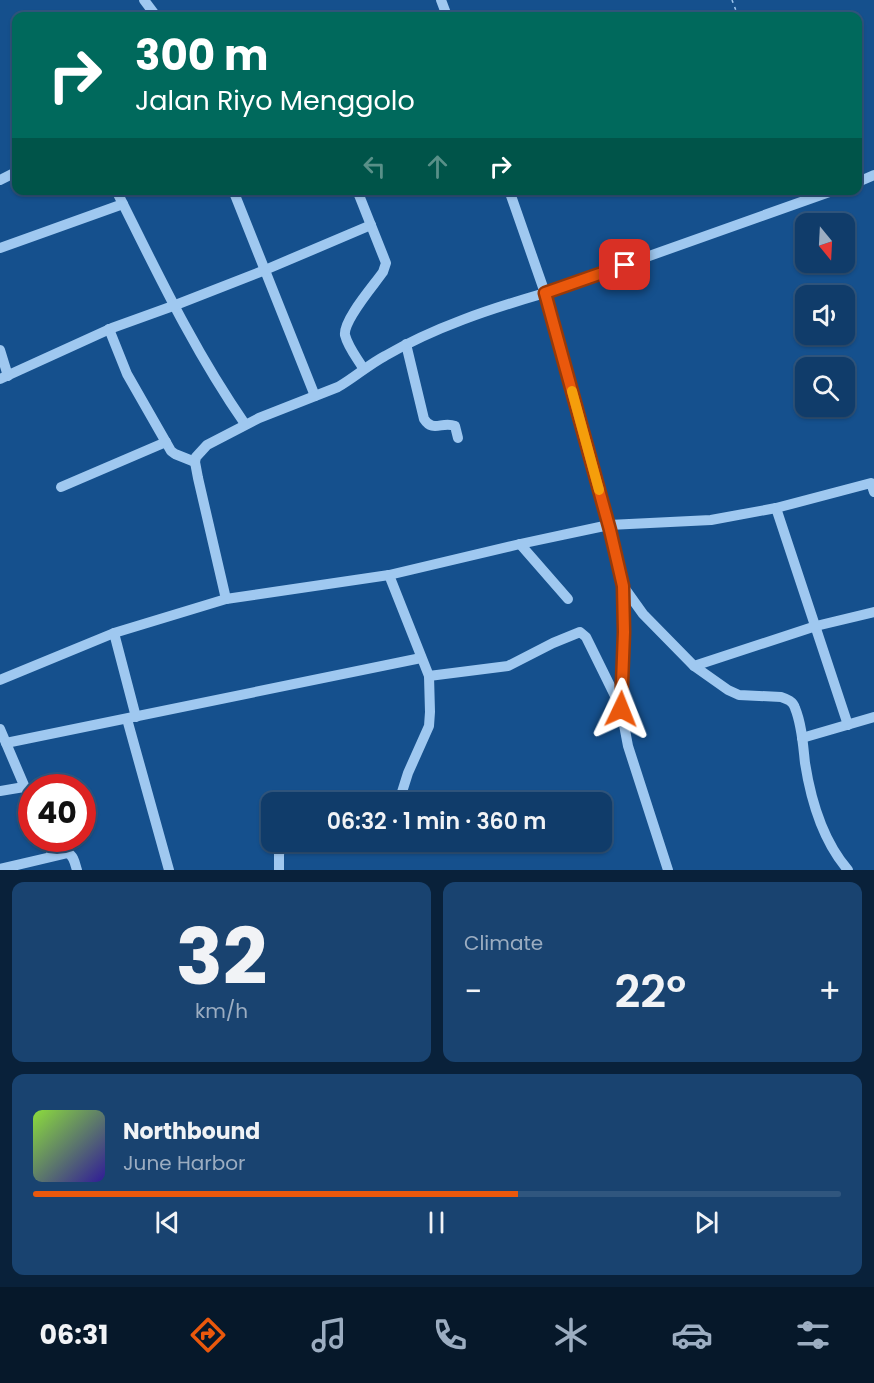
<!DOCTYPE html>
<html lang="en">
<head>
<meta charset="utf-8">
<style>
	:root { --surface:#103c6a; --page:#194370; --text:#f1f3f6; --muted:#9cadc1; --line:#30567e; --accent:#ea580c }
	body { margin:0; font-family:Poppins,sans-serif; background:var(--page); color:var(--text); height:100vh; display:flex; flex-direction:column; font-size:22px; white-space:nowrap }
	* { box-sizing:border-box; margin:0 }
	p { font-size:20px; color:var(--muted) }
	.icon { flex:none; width:33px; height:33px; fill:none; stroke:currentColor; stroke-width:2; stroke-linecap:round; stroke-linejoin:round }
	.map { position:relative; height:870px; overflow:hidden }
	.details { display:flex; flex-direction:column; gap:12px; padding:12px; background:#09213a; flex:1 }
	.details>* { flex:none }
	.banner { position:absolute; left:12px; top:12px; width:850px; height:183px; border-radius:12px; box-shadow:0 2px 4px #0004,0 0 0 2px var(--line); background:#00695c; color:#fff; overflow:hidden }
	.needle { width:39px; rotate:162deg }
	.tools { position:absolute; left:795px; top:213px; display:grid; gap:12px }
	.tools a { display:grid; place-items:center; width:60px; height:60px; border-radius:12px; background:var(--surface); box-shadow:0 2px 4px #0004,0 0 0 2px var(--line); font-size:30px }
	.speed { position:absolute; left:18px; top:774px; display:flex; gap:12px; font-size:30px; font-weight:700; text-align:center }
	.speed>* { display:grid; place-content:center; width:78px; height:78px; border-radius:50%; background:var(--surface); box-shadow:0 2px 4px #0004,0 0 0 2px var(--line); line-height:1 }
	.speed .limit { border:9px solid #d22; background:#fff; color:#111 }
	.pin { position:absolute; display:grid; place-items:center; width:51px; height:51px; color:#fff; margin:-26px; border-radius:12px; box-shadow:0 3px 9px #0006 }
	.me { position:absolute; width:66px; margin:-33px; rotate:2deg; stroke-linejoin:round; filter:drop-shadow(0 0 4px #0008) }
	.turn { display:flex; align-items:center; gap:21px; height:126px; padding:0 24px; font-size:27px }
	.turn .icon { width:78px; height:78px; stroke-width:2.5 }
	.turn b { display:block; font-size:42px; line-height:51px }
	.lanes { display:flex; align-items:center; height:57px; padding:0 24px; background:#0003; justify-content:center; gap:30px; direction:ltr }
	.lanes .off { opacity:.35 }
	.big { font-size:45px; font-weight:600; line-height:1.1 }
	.details .card { flex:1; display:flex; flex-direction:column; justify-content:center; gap:9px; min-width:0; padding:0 21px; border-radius:12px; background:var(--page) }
	.details .dial { align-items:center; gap:0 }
	.dial b { font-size:78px; line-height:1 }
	.song { display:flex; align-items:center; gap:18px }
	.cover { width:72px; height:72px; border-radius:9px; background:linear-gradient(135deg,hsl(90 70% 55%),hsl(250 70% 35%)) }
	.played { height:6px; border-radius:3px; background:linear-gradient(90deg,var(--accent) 60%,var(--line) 60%) }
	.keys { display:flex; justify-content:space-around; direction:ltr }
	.heat { display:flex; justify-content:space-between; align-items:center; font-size:33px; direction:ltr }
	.details .tiles { flex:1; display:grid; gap:12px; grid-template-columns:1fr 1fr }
	.card:last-child { grid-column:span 2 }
	.trip { position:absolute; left:261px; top:792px; width:351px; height:60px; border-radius:12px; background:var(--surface); box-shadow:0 2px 4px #0004,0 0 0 2px var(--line); font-weight:600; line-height:60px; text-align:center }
	.dock { display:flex; height:96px; justify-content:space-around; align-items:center; background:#06182a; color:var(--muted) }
	.dock .icon { width:42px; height:42px }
	.dock .selected { color:var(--accent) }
	.dock b { font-size:27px; color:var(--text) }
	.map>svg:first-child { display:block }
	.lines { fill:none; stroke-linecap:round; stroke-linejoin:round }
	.path { stroke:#9fc8f0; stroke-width:1.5; stroke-dasharray:3 4.5; stroke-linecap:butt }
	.minor { stroke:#9fc8f0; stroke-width:10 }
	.route-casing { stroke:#983908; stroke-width:15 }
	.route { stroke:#ea580c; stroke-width:10 }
	.slow { stroke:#f59e0b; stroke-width:10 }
</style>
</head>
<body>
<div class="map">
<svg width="874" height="870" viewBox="0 0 874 870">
	<rect width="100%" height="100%" fill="#15508d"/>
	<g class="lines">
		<path class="path" d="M 732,0 L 738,16"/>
		<g class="minor">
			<path d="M 144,0 L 156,16"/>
			<path d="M 441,0 L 447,16"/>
			<path d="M 0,180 L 16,172"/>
			<path d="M 858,182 L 874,175"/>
			<path d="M 116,190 C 156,270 194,351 245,424"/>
			<path d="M 233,190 L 315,396"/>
			<path d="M 357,190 L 386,263 L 383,272 C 374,285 343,320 345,335 C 348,347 357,358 363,368"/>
			<path d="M 0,248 L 123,204"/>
			<path d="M 109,329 L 127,374 L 171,451 L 175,454 L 195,462"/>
			<path d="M 406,344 L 424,419 C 433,433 442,421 455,426 L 458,438"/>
			<path d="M 0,350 L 8,376"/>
			<path d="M 0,379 L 112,328 L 173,306 L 265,270 L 371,225"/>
			<path d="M 61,487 L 166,442"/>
			<path d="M 776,508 L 848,725"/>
			<path d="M 520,544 L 568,599"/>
			<path d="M 389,575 L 429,676"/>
			<path d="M 623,586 L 643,614 L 694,666 L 728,690 L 739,695 L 781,697 C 787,699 793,701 795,708 C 802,725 803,745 805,763 C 811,801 822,840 848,870"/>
			<path d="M 226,599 L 198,478 L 195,462 L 196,457 L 207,445 L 259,418 L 338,387 C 354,378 368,365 385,356 C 435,327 490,309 545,293 L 509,190"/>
			<path d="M 114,633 L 136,717"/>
			<path d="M 694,666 L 816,626 L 874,612"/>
			<path d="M 0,680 L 114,633 L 226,599 L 389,575 L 520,544 L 609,525 L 711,520 L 776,508 L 871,483 L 874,492"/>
			<path d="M 127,719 L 169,870"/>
			<path d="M 0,729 L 32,804"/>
			<path d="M 802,738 L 874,717"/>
			<path d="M 6,743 L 421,658"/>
			<path d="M 0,791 L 24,787"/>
			<path d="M 401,802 L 402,792 L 408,773 L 429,726 L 430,712 L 429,676 L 508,666 L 553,643 L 580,632 L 586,637 L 619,704"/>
			<path d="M 46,838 L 53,856"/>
			<path d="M 0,869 L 68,853 C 74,856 75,864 77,870"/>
			<path d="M 279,870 L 279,854 L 283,842"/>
			<path d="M 668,870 L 628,746 L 621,709 L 623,632 L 623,586 L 610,530 L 545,293 L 835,190"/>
		</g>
	</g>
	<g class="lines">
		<defs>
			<path id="route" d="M 621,709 L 624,632 L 623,586 L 610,530 L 545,293 L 625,265"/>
		</defs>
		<use href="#route" class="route-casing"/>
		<use href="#route" class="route"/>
		<path class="slow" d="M 572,391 L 599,490"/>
	</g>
</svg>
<div class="tools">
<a><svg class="needle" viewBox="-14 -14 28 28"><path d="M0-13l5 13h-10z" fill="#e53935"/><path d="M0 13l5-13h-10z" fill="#9cadc1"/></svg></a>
<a><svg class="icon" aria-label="sound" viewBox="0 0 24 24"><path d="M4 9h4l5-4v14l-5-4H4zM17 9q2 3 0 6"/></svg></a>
<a><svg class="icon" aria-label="search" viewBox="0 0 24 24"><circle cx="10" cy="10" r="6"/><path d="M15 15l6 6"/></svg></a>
</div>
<div class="speed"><div class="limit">40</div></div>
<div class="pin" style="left:625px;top:265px;background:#d93025"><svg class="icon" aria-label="arrive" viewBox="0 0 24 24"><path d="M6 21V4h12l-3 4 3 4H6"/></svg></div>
<svg class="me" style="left:621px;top:709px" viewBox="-20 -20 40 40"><path d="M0-17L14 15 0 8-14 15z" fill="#ea580c" stroke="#fff" stroke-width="4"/></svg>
<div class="trip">06:32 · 1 min · 360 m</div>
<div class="banner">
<div class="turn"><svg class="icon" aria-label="right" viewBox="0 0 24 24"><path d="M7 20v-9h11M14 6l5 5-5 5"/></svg><div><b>300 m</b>Jalan Riyo Menggolo</div></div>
<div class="lanes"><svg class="icon off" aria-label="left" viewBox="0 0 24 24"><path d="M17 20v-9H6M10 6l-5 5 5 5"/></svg><svg class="icon off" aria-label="ahead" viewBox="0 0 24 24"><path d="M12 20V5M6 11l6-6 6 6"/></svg><svg class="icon" aria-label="right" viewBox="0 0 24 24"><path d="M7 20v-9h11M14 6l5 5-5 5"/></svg></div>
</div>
</div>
<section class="details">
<div class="tiles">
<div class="card dial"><b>32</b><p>km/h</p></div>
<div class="card"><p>Climate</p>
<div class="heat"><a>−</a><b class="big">22°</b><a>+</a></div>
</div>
<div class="card">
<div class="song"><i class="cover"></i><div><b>Northbound</b><p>June Harbor</p></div></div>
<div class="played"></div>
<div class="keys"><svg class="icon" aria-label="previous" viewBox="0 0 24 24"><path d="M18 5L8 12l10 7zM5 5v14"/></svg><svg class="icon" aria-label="pause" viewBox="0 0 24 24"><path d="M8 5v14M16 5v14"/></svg><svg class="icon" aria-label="next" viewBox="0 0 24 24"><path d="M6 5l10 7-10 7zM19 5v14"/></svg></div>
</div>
</div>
</section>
<nav class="dock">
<b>06:31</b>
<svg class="icon selected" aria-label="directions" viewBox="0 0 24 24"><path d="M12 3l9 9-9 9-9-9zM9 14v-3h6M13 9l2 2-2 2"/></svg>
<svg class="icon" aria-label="music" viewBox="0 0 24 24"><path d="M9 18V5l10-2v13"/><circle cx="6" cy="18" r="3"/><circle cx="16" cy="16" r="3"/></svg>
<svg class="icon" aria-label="phone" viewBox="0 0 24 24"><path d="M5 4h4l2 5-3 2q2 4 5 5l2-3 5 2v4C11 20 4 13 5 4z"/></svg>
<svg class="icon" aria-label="climate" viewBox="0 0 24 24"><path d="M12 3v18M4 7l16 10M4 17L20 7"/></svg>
<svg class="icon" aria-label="car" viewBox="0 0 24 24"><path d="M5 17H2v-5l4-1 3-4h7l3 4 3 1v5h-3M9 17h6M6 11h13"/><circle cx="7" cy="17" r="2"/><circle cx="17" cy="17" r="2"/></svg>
<svg class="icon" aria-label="filters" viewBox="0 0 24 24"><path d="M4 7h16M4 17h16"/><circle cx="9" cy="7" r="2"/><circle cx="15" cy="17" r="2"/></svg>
</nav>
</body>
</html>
